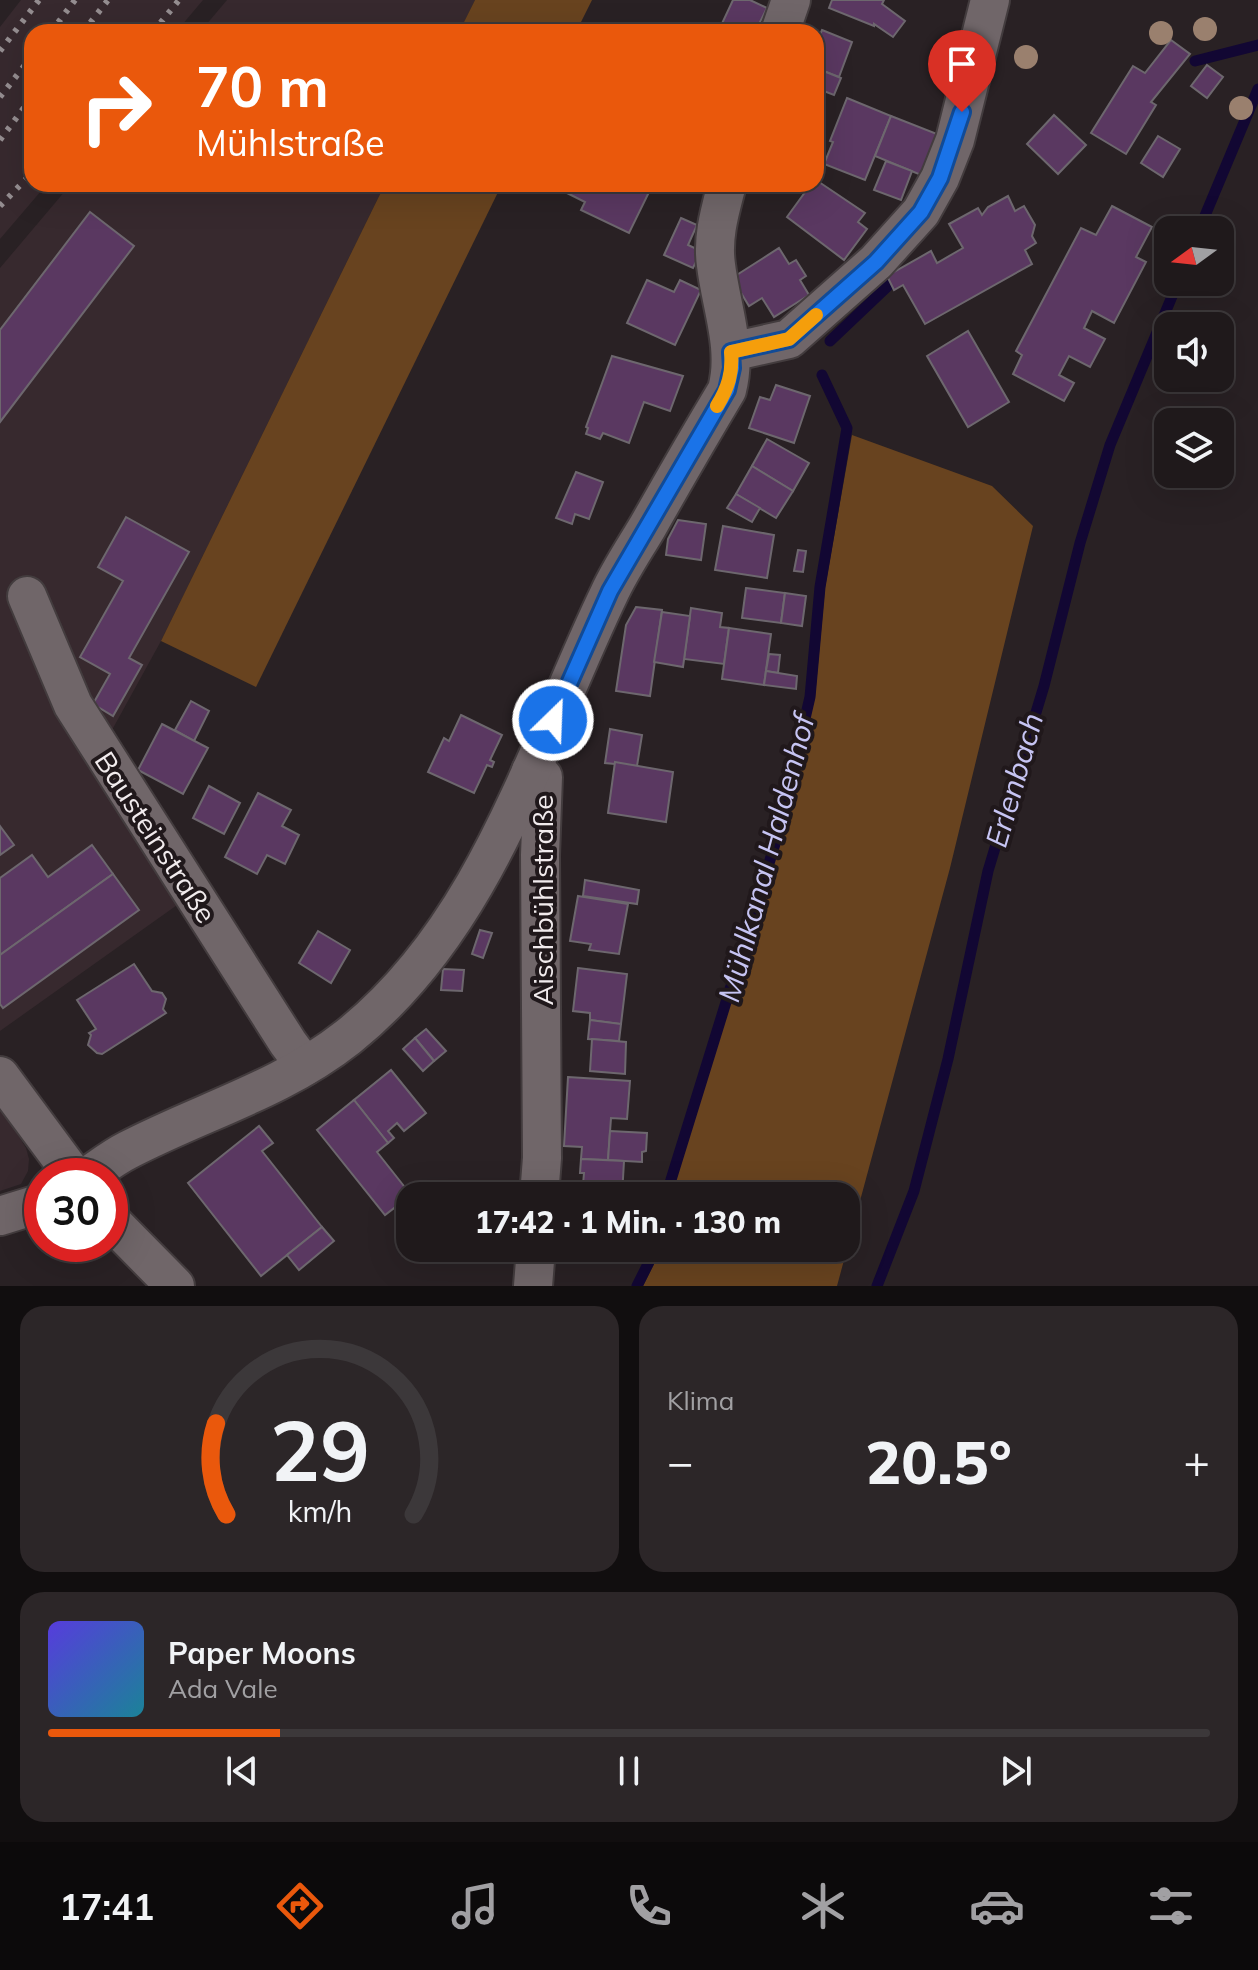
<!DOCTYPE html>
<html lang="de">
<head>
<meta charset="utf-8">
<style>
	:root { --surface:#1f191b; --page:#2c2628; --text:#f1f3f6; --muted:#a1a0a3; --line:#3c383a; --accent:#ea580c }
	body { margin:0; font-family:Mulish,sans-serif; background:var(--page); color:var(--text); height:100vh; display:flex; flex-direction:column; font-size:30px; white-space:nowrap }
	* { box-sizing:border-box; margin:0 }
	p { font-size:26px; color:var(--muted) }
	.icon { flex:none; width:44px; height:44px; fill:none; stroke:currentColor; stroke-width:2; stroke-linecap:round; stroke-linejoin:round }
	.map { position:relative; height:1286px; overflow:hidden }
	.sheet { display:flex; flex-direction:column; gap:20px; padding:20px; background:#110e0f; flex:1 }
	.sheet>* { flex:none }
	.hud { position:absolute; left:24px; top:24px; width:800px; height:168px; border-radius:24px; box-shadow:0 8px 32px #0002,0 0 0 2px var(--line); background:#ea580c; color:#fff; overflow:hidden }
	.needle { width:52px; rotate:255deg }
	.controls { position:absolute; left:1154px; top:216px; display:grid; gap:16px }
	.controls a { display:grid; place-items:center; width:80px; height:80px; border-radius:16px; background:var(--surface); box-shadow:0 8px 32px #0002,0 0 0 2px var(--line); font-size:40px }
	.speed { position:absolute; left:24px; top:1158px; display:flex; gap:16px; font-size:40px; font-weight:700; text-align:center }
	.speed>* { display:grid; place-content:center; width:104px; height:104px; border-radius:50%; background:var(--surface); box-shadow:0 8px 32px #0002,0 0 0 2px var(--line); line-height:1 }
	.speed .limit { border:12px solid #d22; background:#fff; color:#111 }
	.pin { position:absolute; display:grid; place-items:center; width:68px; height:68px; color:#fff; margin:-82px -34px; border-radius:50% 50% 50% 0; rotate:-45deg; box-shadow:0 0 8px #0007 }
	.pin .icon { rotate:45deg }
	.me { position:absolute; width:88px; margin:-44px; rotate:24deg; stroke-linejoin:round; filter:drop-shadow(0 0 6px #0008) }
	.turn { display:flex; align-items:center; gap:28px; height:168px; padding:0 40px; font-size:36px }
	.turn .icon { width:104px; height:104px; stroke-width:2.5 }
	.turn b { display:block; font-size:56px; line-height:68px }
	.big { font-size:60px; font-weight:800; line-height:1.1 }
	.sheet .widget { flex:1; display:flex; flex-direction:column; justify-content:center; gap:12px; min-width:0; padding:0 28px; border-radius:24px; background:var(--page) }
	.sheet .dial { align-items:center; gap:0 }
	.dial svg { height:208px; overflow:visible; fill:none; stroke:var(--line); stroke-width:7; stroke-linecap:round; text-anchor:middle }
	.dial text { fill:var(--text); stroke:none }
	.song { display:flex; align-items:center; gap:24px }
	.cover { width:96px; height:96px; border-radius:12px; background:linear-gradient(135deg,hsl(250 70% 55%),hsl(190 70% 35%)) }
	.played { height:8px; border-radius:4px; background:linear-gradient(90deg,var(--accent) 20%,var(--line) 20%) }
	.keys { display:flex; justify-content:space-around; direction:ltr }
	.heat { display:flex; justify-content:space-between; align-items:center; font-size:44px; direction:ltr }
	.sheet .tiles { flex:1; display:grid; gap:20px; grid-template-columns:1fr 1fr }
	.widget:last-child { grid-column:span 2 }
	.trip { position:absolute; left:396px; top:1182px; width:464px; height:80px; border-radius:24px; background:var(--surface); box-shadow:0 8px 32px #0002,0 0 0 2px var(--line); font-weight:800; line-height:80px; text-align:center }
	.dock { display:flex; height:128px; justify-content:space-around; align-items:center; background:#0c0a0b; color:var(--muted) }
	.dock .icon { width:56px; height:56px }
	.dock .selected { color:var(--accent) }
	.dock b { font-size:36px; color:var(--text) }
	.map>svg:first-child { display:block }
	.built { fill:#37292e }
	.green { fill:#68431f }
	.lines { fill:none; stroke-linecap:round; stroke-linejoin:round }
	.stream { stroke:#120733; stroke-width:11 }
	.building { fill:#5a3861; stroke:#6d676e; stroke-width:2 }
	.minor-casing { stroke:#433c3e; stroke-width:42 }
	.minor { stroke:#706669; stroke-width:38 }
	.rail { stroke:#948d90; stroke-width:6; stroke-dasharray:4 8; stroke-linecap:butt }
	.tree { fill:#9a806e }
	.route-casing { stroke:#114b97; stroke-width:20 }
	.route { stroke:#1a73e8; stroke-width:14 }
	.slow { stroke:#f59e0b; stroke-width:14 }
	.labels { text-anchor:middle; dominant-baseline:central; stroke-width:8; stroke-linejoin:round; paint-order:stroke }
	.street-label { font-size:28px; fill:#f1ebed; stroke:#20181b }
	.water-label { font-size:30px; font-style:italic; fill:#c6c4f3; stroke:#20181b }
</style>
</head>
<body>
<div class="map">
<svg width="1258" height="1286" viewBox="0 0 1258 1286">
	<rect width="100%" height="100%" fill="#292124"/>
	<g class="built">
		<path d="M 21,0 L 203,0 L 176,32 L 32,32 L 32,184 L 47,184 L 0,239 L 0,27 Z"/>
		<path d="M 227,0 L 475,0 L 459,32 L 200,32 Z"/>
		<path d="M 71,184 L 385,184 L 161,641 L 112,730 L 201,888 L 0,1031 L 0,268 Z"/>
		<path d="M 0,1106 L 26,1148 L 29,1159 L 28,1171 L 21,1184 L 0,1191 Z"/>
	</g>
	<g class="green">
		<path d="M 475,0 L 592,0 L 576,32 L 459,32 Z"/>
		<path d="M 385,184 L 502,184 L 256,687 L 161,641 Z"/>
		<path d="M 852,435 L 992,486 L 1033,526 L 950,868 L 837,1286 L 643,1286 L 654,1264 L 658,1248 L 846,1248 L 846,1196 L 671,1196 L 783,833 L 815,697 L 825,588 Z"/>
	</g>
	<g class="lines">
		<g class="stream">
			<path d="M 1195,61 L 1258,45"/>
			<path d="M 1199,230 L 1258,89"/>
			<path d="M 830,341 L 890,284"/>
			<path d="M 666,1196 L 779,831 L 810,697 L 820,587 L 847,428 L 822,375"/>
			<path d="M 637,1286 L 649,1262 L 653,1248"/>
			<path d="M 877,1286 L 914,1191 L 948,1059 L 988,871 L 1044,686 L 1080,543 L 1110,445 L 1178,282"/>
		</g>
	</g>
	<g class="building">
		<path d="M 733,0 L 750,0 L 767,8 L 755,32 L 718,32 Z"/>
		<path d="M 832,0 L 884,0 L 882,4 L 905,21 L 893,37 L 874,24 L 874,26 L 829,8 Z"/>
		<path d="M 822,30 L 852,42 L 839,77 L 816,68 L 816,44 Z"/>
		<path d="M 1171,40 L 1190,54 L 1151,102 L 1156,105 L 1126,154 L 1091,133 L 1133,66 L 1145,73 Z"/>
		<path d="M 1207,65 L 1223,77 L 1207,98 L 1191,86 Z"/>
		<path d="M 816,68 L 841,78 L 834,95 L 816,88 Z"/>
		<path d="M 847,98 L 891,116 L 865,180 L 824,164 L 833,142 L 830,141 Z"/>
		<path d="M 1054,115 L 1086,145 L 1058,174 L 1027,144 Z"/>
		<path d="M 891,116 L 937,134 L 921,175 L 875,156 Z"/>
		<path d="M 1158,136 L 1180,149 L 1163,177 L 1141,163 Z"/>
		<path d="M 886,161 L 912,171 L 901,200 L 874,190 Z"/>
		<path d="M 816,180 L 865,213 L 858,222 L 867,229 L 844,260 L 787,217 L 811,184 L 816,184 Z"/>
		<path d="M 549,184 L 653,184 L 629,233 L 581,210 L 585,202 Z"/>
		<path d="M 1008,196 L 1015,211 L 1024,206 L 1035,225 L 1032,236 L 1036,243 L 1025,250 L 1032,264 L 925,324 L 903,285 L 894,290 L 887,276 L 931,251 L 937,263 L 963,248 L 949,224 L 978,208 L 982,215 L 988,207 Z"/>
		<path d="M 1112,206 L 1152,227 L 1136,257 L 1146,262 L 1114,323 L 1092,311 L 1084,328 L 1105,339 L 1090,367 L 1069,356 L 1059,375 L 1074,383 L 1064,401 L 1013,374 L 1022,355 L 1016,351 L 1081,228 L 1096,235 Z"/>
		<path d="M 90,212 L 134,246 L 0,422 L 0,330 Z"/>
		<path d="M 681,218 L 697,225 L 688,245 L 701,251 L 693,268 L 664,255 Z"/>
		<path d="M 779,248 L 789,264 L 796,260 L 806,276 L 800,280 L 809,295 L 774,317 L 762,298 L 749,306 L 732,278 Z"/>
		<path d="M 647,280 L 674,292 L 680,280 L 701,290 L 675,345 L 627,323 Z"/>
		<path d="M 968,331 L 1009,402 L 968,427 L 927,356 Z"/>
		<path d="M 612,356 L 683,376 L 670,411 L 644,402 L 629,443 L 603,433 L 600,439 L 586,434 L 588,428 L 586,427 Z"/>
		<path d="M 776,385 L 810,396 L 794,443 L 749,428 L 760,397 L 770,400 Z"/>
		<path d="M 767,439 L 809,463 L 793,491 L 752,466 Z"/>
		<path d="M 752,466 L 793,491 L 776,518 L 736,494 Z"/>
		<path d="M 576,472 L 603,482 L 589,519 L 575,514 L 572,524 L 556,518 Z"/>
		<path d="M 736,494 L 760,508 L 752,522 L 727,508 Z"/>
		<path d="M 126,517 L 189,552 L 129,658 L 142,665 L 113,716 L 93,704 L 110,674 L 80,657 L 123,581 L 98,567 Z"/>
		<path d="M 678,520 L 706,524 L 701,560 L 666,555 L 668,539 Z"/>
		<path d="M 723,526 L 774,535 L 767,578 L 715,570 Z"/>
		<path d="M 798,550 L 806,551 L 803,572 L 794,571 Z"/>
		<path d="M 746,588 L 785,593 L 781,623 L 742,618 Z"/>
		<path d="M 785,593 L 806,596 L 802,626 L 781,623 Z"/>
		<path d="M 636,607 L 662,610 L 650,696 L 616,691 L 626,625 Z"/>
		<path d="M 691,608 L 722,613 L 720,627 L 729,628 L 724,664 L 684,659 Z"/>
		<path d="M 662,612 L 690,616 L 683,667 L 654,662 Z"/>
		<path d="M 729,628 L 771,634 L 764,685 L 722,679 Z"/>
		<path d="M 769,654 L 780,655 L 778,673 L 766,671 Z"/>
		<path d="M 766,671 L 797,676 L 796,689 L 764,685 Z"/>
		<path d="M 191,701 L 209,711 L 194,741 L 175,730 Z"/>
		<path d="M 461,715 L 502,735 L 490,760 L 494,762 L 492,767 L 487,765 L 474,793 L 428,772 L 444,738 L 449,741 Z"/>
		<path d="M 162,724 L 208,748 L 183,794 L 138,770 Z"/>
		<path d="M 610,729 L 642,735 L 637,766 L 605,763 Z"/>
		<path d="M 615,762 L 673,772 L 666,822 L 608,813 Z"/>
		<path d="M 209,786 L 240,803 L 224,834 L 193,818 Z"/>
		<path d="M 258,793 L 291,810 L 282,826 L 299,835 L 285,864 L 267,855 L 257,874 L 225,857 Z"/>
		<path d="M 0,826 L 14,845 L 0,855 Z"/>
		<path d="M 92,845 L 113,874 L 0,955 L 0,878 L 32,855 L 48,877 Z"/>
		<path d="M 113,874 L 139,910 L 3,1008 L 0,1004 L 0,955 Z"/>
		<path d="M 585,880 L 639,890 L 637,904 L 583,896 Z"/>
		<path d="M 578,896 L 628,904 L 619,954 L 589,950 L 591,944 L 570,941 Z"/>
		<path d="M 480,930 L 492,933 L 483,958 L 472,954 Z"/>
		<path d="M 318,931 L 350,950 L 331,983 L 299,963 Z"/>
		<path d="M 134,964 L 152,991 L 162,993 L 166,999 L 163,1009 L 166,1013 L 102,1054 L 97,1053 L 88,1045 L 91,1035 L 89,1033 L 96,1029 L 77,1000 Z"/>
		<path d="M 578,968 L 627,974 L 621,1024 L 590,1020 L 590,1013 L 573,1011 Z"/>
		<path d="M 443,969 L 464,970 L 462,991 L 441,990 Z"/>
		<path d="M 590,1020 L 621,1024 L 619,1041 L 588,1039 Z"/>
		<path d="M 426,1029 L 446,1051 L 434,1061 L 415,1038 Z"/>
		<path d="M 415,1038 L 434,1061 L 423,1071 L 403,1049 Z"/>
		<path d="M 592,1039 L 626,1042 L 625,1074 L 590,1071 Z"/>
		<path d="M 391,1070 L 426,1113 L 404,1131 L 397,1123 L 388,1131 L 394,1138 L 388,1143 L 354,1100 Z"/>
		<path d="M 568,1077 L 630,1081 L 627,1119 L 611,1118 L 608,1160 L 581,1159 L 582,1147 L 564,1146 Z"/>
		<path d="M 354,1100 L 388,1143 L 377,1152 L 411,1195 L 385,1215 L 317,1130 Z"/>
		<path d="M 259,1126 L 273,1143 L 262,1151 L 322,1227 L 261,1276 L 188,1183 Z"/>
		<path d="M 610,1131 L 647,1133 L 646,1151 L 642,1152 L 642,1162 L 608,1160 Z"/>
		<path d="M 581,1159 L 624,1161 L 622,1196 L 582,1196 L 584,1173 L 580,1173 Z"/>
		<path d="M 322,1227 L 334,1241 L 299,1270 L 287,1255 Z"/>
	</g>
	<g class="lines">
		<defs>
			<g id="minor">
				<path d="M 780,32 L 791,0"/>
				<path d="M 731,352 L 789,339 L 876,262 L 921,212 L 940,178 L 955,140 L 990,0"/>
				<path d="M 27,596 L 73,705 L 288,1043 L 305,1066"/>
				<path d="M 531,771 L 543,777 L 540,855 L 542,1158 L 539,1196"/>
				<path d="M 0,1076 L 74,1176"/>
				<path d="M 88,1176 C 101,1167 114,1157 128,1150 C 203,1111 281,1090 348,1037 C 487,926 535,748 609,594 C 620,570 635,548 648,526 C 674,480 700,435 727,390 C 738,348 721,307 716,265 C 712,237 720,211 727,184"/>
				<path d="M 0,1216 L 42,1203"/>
				<path d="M 110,1220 L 175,1286"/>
				<path d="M 533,1286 L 536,1248"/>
			</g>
		</defs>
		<use href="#minor" class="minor-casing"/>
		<use href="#minor" class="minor"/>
		<g class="rail">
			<path d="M 51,32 L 75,0"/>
			<path d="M 83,32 L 108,0"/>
			<path d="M 153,32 L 179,0"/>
			<path d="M 0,51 L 39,0"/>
			<path d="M 0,97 L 32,56"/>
			<path d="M 0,140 L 32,97"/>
			<path d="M 0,206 L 32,173"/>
		</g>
	</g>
	<g class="tree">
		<circle cx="1205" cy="29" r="12"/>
		<circle cx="1161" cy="33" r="12"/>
		<circle cx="1026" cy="57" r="12"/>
		<circle cx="1241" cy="108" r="12"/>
	</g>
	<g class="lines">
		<defs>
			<path id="route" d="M 553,720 L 610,591 L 727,390 L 732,368 L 731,352 L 789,339 L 876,262 L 921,212 L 940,178 L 962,112"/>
		</defs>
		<use href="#route" class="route-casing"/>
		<use href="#route" class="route"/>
		<path class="slow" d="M 717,406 C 728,388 733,373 731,352 L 789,339 L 816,315"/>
	</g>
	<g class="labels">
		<g class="street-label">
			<text transform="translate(156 837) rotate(57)">Bausteinstraße</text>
			<text transform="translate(542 900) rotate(-90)">Aischbühlstraße</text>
		</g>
		<g class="water-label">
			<text transform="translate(1014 780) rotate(-74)">Erlenbach</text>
			<text transform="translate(766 858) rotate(-75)">Mühlkanal Haldenhof</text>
		</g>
	</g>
</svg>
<div class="controls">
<a><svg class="needle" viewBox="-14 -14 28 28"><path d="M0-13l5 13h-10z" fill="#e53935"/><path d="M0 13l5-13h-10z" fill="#a1a0a3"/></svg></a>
<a><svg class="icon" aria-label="sound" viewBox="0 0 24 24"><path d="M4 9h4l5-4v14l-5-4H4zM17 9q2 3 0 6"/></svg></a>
<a><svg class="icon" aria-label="layers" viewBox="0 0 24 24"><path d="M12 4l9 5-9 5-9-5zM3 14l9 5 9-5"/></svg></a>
</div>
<div class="speed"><div class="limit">30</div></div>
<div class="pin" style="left:962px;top:112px;background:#d93025"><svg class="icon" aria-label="arrive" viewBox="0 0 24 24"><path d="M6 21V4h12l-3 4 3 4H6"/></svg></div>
<svg class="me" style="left:553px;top:720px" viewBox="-20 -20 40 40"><circle r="17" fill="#1a73e8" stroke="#fff" stroke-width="3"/><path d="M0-11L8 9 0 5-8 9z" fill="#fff"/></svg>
<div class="trip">17:42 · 1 Min. · 130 m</div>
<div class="hud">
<div class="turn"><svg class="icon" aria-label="right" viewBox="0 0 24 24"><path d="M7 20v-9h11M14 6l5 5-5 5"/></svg><div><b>70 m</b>Mühlstraße</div></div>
</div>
</div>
<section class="sheet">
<div class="tiles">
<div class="widget dial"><svg viewBox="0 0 100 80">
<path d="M14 69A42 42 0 1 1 86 69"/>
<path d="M14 69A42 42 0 0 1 10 34" stroke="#ea580c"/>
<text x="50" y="56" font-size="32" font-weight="700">29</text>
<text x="50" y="72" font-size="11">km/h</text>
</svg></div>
<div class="widget"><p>Klima</p>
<div class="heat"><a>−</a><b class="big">20.5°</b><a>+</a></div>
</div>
<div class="widget">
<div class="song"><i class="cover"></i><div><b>Paper Moons</b><p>Ada Vale</p></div></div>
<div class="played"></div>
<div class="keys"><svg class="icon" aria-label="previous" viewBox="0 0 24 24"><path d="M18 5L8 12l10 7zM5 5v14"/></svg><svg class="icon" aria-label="pause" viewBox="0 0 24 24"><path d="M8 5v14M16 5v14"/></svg><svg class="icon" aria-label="next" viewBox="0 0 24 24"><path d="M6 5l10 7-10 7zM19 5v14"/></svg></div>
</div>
</div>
</section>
<nav class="dock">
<b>17:41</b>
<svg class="icon selected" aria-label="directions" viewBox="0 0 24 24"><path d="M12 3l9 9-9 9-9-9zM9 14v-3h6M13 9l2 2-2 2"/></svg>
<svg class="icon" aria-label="music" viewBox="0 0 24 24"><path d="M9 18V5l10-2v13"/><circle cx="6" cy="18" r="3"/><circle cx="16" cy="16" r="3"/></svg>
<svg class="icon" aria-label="phone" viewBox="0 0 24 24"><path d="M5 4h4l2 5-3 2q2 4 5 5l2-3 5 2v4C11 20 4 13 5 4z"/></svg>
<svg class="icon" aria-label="climate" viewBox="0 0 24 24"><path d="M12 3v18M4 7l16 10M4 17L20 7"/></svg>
<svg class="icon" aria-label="car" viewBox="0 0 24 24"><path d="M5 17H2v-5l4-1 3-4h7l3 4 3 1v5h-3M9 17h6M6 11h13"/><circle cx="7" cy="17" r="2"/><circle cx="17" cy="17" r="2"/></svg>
<svg class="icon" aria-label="filters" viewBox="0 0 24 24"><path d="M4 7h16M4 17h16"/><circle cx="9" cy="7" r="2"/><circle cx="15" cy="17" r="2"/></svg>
</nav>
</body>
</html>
